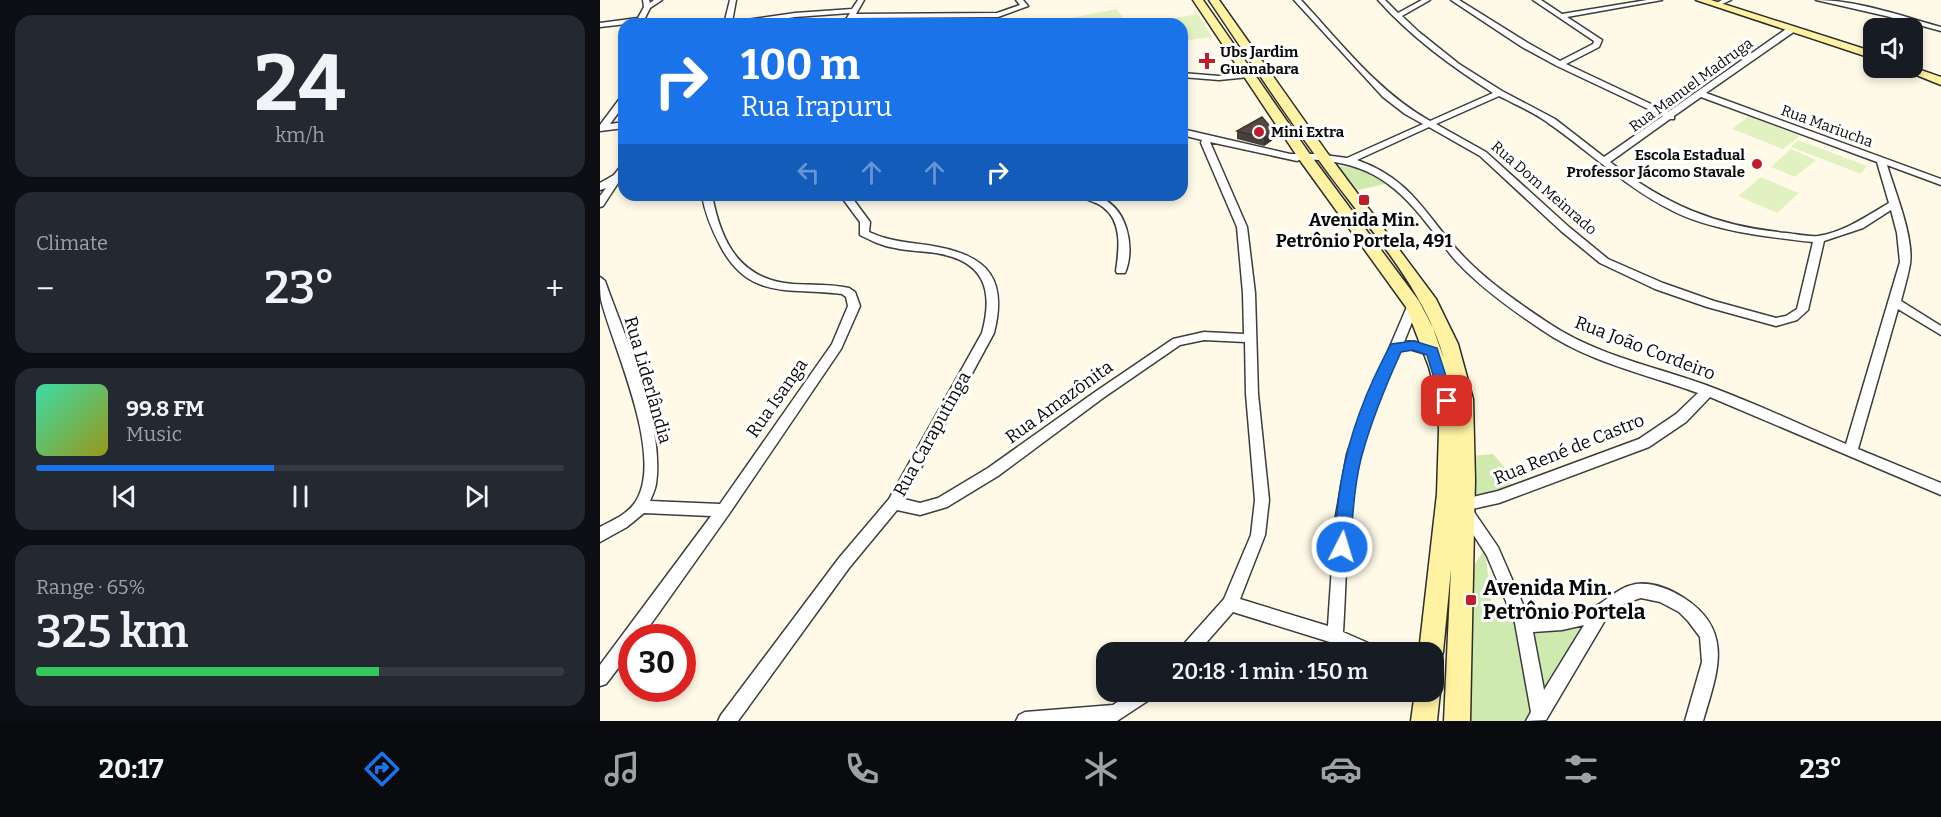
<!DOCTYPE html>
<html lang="en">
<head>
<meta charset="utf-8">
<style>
	:root { --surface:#171b24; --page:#242831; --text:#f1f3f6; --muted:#9ea1a6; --line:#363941; --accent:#1a73e8 }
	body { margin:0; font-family:Bitter,serif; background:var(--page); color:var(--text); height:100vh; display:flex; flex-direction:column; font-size:22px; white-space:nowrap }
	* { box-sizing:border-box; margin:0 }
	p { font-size:20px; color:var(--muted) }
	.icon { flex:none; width:33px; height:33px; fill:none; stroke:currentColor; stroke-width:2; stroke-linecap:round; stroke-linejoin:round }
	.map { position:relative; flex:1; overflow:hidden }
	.details { display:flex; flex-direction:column; gap:15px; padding:15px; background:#0d0f14; width:600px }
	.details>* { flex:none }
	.guide { position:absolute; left:18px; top:18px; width:570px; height:183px; border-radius:18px; box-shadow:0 3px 9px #0003; background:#1a73e8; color:#fff; overflow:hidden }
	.buttons { position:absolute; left:1263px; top:18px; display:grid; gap:12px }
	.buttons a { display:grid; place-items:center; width:60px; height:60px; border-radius:12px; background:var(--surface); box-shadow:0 3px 9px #0003; font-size:30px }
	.speed { position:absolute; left:18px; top:624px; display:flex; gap:12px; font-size:30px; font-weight:700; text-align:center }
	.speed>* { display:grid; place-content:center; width:78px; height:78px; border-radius:50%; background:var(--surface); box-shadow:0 3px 9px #0003; line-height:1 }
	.speed .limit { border:9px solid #d22; background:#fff; color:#111 }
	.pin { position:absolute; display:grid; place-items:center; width:51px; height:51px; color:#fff; margin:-26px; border-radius:12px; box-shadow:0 3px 9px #0006 }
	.me { position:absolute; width:66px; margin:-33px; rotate:5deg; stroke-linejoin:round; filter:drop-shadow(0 0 4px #0008) }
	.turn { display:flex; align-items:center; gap:21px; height:126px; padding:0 24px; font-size:27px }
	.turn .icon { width:78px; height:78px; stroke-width:2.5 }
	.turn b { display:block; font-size:42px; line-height:51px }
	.lanes { display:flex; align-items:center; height:57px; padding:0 24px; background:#0003; justify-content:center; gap:30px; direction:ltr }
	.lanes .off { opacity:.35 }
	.big { font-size:45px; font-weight:600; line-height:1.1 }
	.details .widget { flex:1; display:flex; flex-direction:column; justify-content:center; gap:9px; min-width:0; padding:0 21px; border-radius:18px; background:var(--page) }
	.details .dial { align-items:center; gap:0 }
	.dial b { font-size:78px; line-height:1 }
	.song { display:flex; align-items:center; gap:18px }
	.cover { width:72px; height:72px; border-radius:9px; background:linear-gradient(135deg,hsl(160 70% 55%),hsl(60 70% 35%)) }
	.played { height:6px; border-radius:3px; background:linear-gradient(90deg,var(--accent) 45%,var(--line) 45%) }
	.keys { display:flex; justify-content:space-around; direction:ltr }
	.heat { display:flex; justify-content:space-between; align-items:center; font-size:33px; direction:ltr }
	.charge { height:9px; border-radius:4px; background:linear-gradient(90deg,#34c759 65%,var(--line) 0) }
	.trip { position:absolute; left:496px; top:642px; width:348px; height:60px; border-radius:18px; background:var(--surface); box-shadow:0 3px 9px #0003; font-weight:600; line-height:60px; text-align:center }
	.tabs { display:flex; height:96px; justify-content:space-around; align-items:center; background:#090b0e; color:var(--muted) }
	.tabs .icon { width:42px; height:42px }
	.tabs .on { color:var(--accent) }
	.tabs b { font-size:27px; color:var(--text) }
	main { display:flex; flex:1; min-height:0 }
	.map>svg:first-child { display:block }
	.green { fill:#cfeaaf }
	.pitch { fill:#e2f1c2 }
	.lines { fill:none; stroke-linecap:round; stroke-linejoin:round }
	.minor-casing { stroke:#3d3d3d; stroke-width:3 }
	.secondary-casing { stroke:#2c2c2c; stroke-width:3 }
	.minor { fill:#fff; fill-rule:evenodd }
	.secondary { fill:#fff2a2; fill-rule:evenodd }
	.wall { fill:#47403c }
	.shaded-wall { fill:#3a3431 }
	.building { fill:#534a46; stroke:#3a3431; stroke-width:1.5 }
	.route { fill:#1a73e8; stroke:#114b97; stroke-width:1.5 }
	.poi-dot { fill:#bf1d29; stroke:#fff; stroke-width:2 }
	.labels { text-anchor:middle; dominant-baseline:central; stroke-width:6; stroke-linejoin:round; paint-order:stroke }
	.far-poi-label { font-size:15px; font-weight:bold; fill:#0a0a0a; stroke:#fff; text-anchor:start }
	.far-street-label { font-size:15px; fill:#0a0a0a; stroke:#fff }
	.poi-label { font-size:18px; font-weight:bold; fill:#0a0a0a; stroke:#fff }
	.street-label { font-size:18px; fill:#0a0a0a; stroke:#fff }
	.near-poi-label { font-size:21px; font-weight:bold; fill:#0a0a0a; stroke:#fff; text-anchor:start }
</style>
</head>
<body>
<main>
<section class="details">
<div class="widget dial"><b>24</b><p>km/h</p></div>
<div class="widget"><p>Climate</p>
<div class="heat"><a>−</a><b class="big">23°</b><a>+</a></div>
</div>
<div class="widget">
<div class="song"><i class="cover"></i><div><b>99.8 FM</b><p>Music</p></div></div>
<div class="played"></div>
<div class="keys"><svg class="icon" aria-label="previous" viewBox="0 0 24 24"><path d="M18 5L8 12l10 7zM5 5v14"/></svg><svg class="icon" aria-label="pause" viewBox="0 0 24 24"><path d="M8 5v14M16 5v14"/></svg><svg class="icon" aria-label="next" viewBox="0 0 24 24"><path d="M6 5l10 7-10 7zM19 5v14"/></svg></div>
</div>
<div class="widget"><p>Range · 65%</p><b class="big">325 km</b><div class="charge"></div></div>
</section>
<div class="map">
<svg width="1341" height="721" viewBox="0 0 1341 721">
	<rect width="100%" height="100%" fill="#fffae7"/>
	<g class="green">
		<path d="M 728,164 L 766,170 L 794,182 L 749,192 Z"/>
		<path d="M 893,454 L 905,468 L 912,487 L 873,499 L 870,456 Z"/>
		<path d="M 885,549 L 892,610 L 923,623 L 1000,615 L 935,721 L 860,721 L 870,571 Z"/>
	</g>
	<g class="pitch">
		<path d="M 516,9 L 528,24 L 440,24 Z"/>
		<path d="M 598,14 L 612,37 L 582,41 L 582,24 L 572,24 L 569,19 Z"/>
		<path d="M 1149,116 L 1200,136 L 1183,149 L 1132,129 Z"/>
		<path d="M 1198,140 L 1267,166 L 1261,174 L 1191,147 Z"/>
		<path d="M 1191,149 L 1216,160 L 1195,177 L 1171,167 Z"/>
		<path d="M 1161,177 L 1199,193 L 1177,213 L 1138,196 Z"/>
	</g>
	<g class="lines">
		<defs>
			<g id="minor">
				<path d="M 43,0 L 49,0 L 50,3 L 54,0 L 62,0 L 50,8 L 42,24 L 35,23 L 0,27 L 0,23 L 38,18 L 44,7 Z"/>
				<path d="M 130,0 L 136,0 L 132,22 L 195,13 L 252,9 L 258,0 L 264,0 L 256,14 L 397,13 L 420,5 L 416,0 L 423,0 L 428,6 L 398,17 L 254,18 L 251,24 L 243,24 L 250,13 L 195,17 L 148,24 L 124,24 Z"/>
				<path d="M 694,0 L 701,0 C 741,43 778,92 830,121 L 893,93 C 851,66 811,37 778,0 L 785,0 L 798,13 L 822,0 L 830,0 L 802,16 L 819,32 L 859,64 L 902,91 L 955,119 L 1004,157 L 1063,116 L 957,66 L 922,47 L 851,0 L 859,0 L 928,43 L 960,61 L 993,44 L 994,41 L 933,0 L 941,0 L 962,14 L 1047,0 L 1062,0 L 967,17 L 1002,40 L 999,47 L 966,64 L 1068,112 L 1189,27 L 1195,27 L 1195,31 L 1106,93 L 1341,179 L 1341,185 L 1287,165 C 1295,192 1314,237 1310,264 C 1308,276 1304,289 1301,301 L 1341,326 L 1341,335 L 1298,309 L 1258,449 L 1341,483 L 1341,495 L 1110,397 L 1086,422 L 1049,447 L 899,503 L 872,509 L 898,547 L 928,616 C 947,617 979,615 996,606 C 1010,598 1019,587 1036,584 C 1052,582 1070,589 1084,598 C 1135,631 1117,673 1103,721 L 1085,721 L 1102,662 L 1100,637 L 1088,621 L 1079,612 L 1060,602 L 1041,598 L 1025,603 L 1007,617 L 946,720 L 926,721 L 931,712 L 915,623 L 887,556 L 859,512 L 861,509 L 858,504 L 860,500 L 898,491 L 1039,439 L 1076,414 L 1098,393 C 1046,374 988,362 942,330 C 912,310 881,288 856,261 C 846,250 838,237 828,225 C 792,178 761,160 701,159 L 697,161 L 610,142 L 647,227 L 655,293 L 658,394 L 669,500 L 665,535 L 640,599 L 728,626 L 735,521 L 747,454 L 768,398 L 809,302 L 813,301 L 819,305 L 804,342 C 814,340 832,345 839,352 L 833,356 L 809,349 L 800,351 C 785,384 770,418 761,454 C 745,511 747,573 743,632 L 775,646 L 777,652 L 752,652 L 733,643 L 633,612 L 598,652 L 580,652 L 582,646 L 624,599 L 651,535 L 655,500 L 646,394 L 645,342 L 604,340 L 580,345 L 503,398 L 398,476 L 347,507 L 320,515 L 297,510 L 249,568 L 138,721 L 118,721 L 121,715 L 239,558 L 289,499 L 382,333 C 394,289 384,261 336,253 C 322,251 308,251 295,248 C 282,246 272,241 260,235 L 260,222 L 240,195 L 250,195 L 270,222 L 269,232 C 292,243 313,242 338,247 C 390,257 407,281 394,333 L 304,499 L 320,503 L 338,498 L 388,468 L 495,392 L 573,339 L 604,332 L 644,334 L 643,293 L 637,227 L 601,143 L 602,140 L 582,135 L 582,129 L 690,154 L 716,154 L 747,158 L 823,124 L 805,114 L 783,97 ZM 899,96 C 916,105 936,113 951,125 C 991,153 1027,188 1071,210 C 1111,231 1168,237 1213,242 L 1197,309 L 1186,316 L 1176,318 L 1114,301 L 1063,283 L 1008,259 L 969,227 L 886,152 L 836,124 ZM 1101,97 L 1277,162 L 1289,203 C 1269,215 1242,233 1218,236 C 1208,237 1196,234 1186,233 C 1115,226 1066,205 1010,162 L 1070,119 L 1074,119 L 1074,116 ZM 829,127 L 880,156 L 961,231 L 1000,263 L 1055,289 L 1107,307 L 1176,326 L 1197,320 L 1208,310 L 1224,241 L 1263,228 L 1291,210 L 1297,233 L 1300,262 L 1246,444 C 1201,425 1157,404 1111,387 C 1058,367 998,356 950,324 C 920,304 889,283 864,257 C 826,218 814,180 757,160 ZM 984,625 L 944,690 L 933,632 L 962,630 Z"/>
				<path d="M 1122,0 L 1131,0 L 1118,6 L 1113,5 Z"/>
				<path d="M 1216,0 C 1257,0 1301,16 1341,27 L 1341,31 L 1286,16 Z"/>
				<path d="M 582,73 L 619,76 L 649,73 L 653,75 L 649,77 L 619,80 L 582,77 Z"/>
				<path d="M 21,97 L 24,97 L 24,105 L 10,124 L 24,122 L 24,128 L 0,131 L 0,125 Z"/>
				<path d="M 24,165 L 24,174 L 3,206 L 0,207 L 0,196 L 6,188 L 0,190 L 0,183 L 14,175 L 21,166 Z"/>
				<path d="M 102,195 L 112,195 C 121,243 140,280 193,284 C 211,285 231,284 249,288 L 255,292 L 260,306 L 241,349 L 129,514 L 41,638 L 32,638 L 32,650 L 6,684 L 0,686 L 0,665 L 111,516 L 44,513 L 27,527 L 0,542 L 0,527 C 11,521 26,515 34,504 C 67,460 13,348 1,300 C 0,293 0,285 0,277 L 5,281 C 25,338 65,424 56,484 C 55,490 52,496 50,501 L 120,504 L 232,344 L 248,306 L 246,297 L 242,294 C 190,287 150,301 121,247 C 112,230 105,214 102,195 Z"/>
				<path d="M 477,195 C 484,195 490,194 496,196 C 527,205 536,247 525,273 L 517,273 L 516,271 C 519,250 523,222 503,207 C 495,201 485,200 477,195 Z"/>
				<path d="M 532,692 L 554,692 L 552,698 L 517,721 L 416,721 L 419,715 L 425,712 L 513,705 Z"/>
			</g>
			<g id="secondary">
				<path d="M 593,0 L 603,0 L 709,153 L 819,301 L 833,328 L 844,359 C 826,289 760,218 718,159 C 680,107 645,53 609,0 L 619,0 L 728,154 L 836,299 L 858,344 L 873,399 L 875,480 L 870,721 L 844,721 L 851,569 L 843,652 L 840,661 L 834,663 L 834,652 L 819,652 L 837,494 L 839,430 L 838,401 L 829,367 L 806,307 L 699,159 Z"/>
				<path d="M 1096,0 L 1111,0 L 1274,52 L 1274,59 Z"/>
				<path d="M 1312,67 L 1341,77 L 1341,85 L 1299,68 Z"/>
				<path d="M 834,682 L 840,692 L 837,721 L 811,721 L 815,692 L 834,692 Z"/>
			</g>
		</defs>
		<use href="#minor" class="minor-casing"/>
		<use href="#secondary" class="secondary-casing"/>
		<use href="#minor" class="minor"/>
		<use href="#secondary" class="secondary"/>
	</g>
	<path class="wall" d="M 637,131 L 674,131 L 674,139 L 664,146 L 637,139 Z"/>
	<path class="shaded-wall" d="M 674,131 L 674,139 L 664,146 L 664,138 Z"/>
	<path class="building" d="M 662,117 L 674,131 L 664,138 L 637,131 Z"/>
	<path class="route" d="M 814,341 L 837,348 L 854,401 L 852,405 L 842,405 L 827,355 L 813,350 L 801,352 C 786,385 772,419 762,455 C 754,485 753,516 750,547 L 748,552 L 742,554 L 736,552 L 734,547 C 736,525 737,503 741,482 C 749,435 768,386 791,344 Z"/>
	<g class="poi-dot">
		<path d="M604 52h6v6h6v6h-6v6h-6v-6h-6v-6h6z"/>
		<circle cx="659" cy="132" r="6"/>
		<circle cx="1157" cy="164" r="6"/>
		<rect x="758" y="194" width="12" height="12" rx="3"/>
		<rect x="865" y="594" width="12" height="12" rx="3"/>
	</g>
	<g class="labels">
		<g class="far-poi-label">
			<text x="620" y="52">Ubs Jardim<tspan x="620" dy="17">Guanabara</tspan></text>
			<text x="671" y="132">Mini Extra</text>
			<text x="1145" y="155" text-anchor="end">Escola Estadual<tspan x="1145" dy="17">Professor Jácomo Stavale</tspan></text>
		</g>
		<g class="far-street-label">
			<text transform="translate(1091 85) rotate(-36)">Rua Manuel Madruga</text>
			<text transform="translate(1227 126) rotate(20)">Rua Mariucha</text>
			<text transform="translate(944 188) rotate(41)">Rua Dom Meinrado</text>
		</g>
		<g class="poi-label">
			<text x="764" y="220">Avenida Min.<tspan x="764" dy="21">Petrônio Portela, 491</tspan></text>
		</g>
		<g class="street-label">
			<text transform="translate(1045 348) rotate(21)">Rua João Cordeiro</text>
			<text transform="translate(48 380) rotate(74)">Rua Liderlândia</text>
			<text transform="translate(177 398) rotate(-55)">Rua Isanga</text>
			<text transform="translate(459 402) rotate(-36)">Rua Amazônita</text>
			<text transform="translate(332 434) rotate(-61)">Rua Caraputinga</text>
			<text transform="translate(969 449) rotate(-22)">Rua René de Castro</text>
		</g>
		<g class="near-poi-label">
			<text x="883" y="588">Avenida Min.<tspan x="883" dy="24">Petrônio Portela</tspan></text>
		</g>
	</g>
</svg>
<div class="buttons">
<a><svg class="icon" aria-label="sound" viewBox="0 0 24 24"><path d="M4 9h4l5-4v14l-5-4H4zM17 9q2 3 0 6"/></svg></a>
</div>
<div class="speed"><div class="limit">30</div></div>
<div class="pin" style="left:847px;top:401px;background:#d93025"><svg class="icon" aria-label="arrive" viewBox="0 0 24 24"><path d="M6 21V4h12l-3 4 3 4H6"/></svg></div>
<svg class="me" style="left:742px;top:547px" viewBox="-20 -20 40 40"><circle r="17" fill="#1a73e8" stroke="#fff" stroke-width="3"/><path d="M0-11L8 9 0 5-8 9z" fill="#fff"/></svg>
<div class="trip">20:18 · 1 min · 150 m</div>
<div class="guide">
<div class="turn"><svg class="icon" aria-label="right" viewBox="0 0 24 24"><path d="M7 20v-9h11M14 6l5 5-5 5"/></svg><div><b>100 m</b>Rua Irapuru</div></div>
<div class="lanes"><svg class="icon off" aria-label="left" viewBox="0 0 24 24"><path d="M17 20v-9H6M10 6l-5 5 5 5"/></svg><svg class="icon off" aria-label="ahead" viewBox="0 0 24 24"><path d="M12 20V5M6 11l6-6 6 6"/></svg><svg class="icon off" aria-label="ahead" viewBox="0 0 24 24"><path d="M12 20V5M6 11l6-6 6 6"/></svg><svg class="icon" aria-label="right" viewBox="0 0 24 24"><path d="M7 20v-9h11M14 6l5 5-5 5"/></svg></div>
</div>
</div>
</main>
<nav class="tabs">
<b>20:17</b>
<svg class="icon on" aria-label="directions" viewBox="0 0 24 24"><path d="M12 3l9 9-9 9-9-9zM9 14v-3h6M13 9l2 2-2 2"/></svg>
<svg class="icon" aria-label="music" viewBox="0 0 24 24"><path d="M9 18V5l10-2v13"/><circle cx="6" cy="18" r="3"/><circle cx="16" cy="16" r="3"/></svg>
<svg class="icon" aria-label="phone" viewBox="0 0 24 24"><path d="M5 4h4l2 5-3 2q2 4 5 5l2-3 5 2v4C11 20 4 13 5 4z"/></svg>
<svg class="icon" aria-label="climate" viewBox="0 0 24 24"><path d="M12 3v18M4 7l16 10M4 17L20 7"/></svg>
<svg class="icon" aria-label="car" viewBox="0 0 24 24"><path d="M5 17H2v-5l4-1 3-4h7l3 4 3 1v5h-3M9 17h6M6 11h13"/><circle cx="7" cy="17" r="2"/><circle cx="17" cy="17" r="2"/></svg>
<svg class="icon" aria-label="filters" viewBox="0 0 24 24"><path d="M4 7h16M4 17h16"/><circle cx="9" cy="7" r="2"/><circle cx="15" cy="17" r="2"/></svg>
<b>23°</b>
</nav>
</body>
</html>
